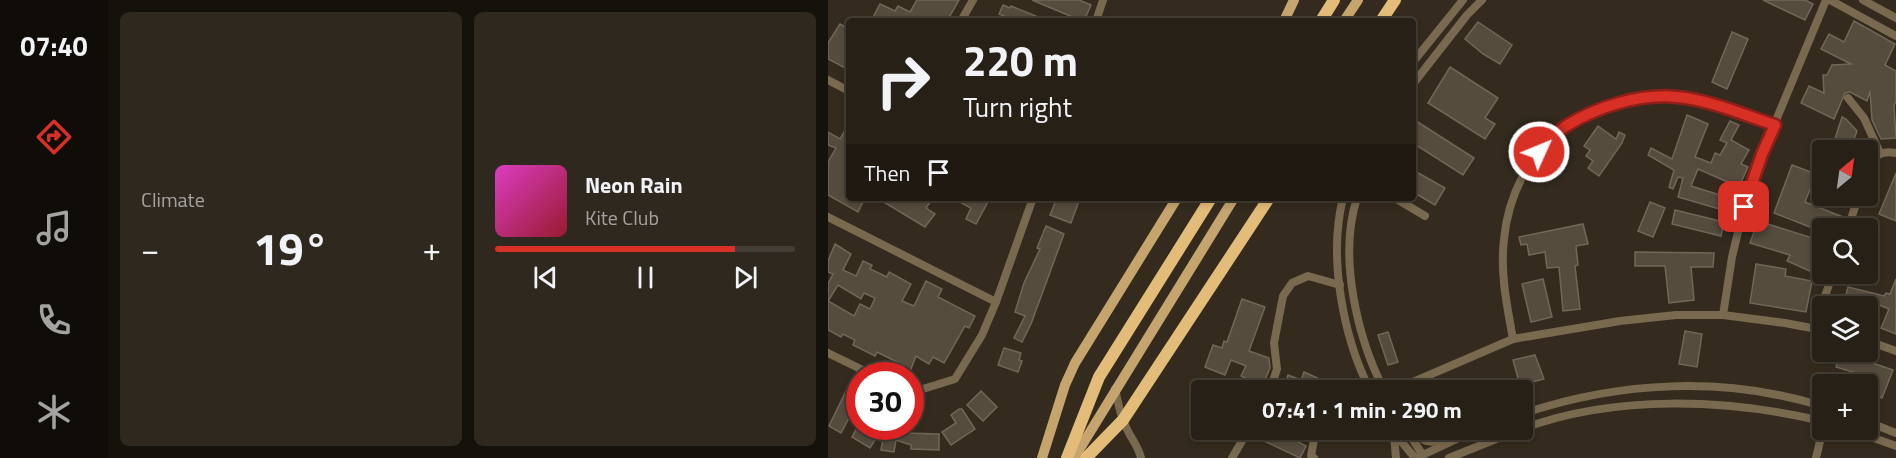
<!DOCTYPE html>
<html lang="en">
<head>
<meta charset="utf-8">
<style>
	:root { --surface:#272016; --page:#2f281f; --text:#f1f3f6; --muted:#a4a3a1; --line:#433e35; --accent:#d93025 }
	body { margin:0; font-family:"Titillium Web",sans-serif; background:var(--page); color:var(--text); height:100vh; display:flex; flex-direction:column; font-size:22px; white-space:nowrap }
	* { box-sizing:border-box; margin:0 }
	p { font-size:20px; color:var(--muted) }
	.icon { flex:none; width:33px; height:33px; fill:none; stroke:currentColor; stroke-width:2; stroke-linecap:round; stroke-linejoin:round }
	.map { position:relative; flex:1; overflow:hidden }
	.panel { display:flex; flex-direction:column; gap:12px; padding:12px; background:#15120c; width:720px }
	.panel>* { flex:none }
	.top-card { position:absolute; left:18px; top:18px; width:570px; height:183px; border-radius:6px; box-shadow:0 3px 9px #0003,0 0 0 2px var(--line); background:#272016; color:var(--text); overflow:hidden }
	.needle { width:39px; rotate:29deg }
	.controls { position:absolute; left:984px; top:140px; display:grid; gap:12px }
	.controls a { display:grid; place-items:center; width:66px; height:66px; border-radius:6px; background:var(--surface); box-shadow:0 3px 9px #0003,0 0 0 2px var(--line); font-size:30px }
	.speed { position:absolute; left:18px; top:362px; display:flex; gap:12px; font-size:30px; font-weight:700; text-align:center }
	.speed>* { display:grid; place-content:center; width:78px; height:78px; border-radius:50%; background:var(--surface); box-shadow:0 3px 9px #0003,0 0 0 2px var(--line); line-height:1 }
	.speed .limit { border:9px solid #d22; background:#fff; color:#111 }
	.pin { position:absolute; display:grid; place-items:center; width:51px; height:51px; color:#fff; margin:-26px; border-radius:12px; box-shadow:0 3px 9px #0006 }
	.me { position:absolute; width:66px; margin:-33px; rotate:46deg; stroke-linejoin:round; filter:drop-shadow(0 0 4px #0008) }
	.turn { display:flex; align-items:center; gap:21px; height:126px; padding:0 18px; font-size:27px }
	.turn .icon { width:78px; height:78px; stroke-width:2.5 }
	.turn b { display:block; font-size:42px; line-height:51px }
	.then { display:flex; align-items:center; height:57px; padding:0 18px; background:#0003; gap:12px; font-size:22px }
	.big { font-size:45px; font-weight:700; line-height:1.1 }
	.panel .widget { flex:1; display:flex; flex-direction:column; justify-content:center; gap:9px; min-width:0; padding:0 21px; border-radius:9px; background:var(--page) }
	.song { display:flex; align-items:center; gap:18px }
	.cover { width:72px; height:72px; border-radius:9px; background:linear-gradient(135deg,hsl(310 70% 55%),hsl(350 70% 35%)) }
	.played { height:6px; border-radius:3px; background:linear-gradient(90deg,var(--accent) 80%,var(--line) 80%) }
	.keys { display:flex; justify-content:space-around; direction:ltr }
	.heat { display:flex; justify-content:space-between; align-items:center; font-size:33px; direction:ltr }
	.panel .tiles { flex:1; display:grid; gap:12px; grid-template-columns:repeat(2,1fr) }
	.trip { position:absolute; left:363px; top:380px; width:342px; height:60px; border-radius:6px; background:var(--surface); box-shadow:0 3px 9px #0003,0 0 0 2px var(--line); font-weight:700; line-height:60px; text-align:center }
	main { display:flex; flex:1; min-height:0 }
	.menu { display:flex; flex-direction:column; width:108px; justify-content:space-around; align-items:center; background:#100d09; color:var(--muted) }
	.menu .icon { width:42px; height:42px }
	.menu .active { color:var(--accent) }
	.menu b { font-size:27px; color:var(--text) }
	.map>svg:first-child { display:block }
	.building { fill:#554c3e; stroke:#706758; stroke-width:1.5; fill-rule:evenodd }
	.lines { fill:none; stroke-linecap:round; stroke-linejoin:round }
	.minor { stroke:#79694f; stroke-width:8 }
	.major { stroke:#c6a46e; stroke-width:10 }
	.highway { stroke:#e4bc79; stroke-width:12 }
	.route-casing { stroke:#8d1f18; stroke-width:15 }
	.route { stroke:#d93025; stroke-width:10 }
</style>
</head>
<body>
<main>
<nav class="menu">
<b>07:40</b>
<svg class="icon active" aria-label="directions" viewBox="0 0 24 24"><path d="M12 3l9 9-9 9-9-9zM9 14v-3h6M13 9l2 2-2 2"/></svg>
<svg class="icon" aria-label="music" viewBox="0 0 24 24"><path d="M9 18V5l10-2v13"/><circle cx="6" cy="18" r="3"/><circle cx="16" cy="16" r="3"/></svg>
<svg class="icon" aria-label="phone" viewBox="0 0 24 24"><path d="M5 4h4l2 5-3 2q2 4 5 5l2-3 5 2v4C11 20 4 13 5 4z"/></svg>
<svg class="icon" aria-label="climate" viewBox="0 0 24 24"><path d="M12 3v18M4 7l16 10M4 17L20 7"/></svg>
</nav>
<section class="panel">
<div class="tiles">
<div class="widget"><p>Climate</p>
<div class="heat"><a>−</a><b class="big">19°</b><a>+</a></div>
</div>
<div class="widget">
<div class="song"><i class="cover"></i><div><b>Neon Rain</b><p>Kite Club</p></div></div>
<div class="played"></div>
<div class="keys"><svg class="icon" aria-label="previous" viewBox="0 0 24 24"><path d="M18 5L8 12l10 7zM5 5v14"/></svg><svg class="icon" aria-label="pause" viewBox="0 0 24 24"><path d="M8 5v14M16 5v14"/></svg><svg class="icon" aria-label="next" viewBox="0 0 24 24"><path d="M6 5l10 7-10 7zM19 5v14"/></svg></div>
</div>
</div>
</section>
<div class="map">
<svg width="1068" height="458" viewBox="0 0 1068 458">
	<rect width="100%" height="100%" fill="#342b1e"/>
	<g class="building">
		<path d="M 89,0 L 131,0 L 119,21 L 43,21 L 52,4 L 67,11 L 70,6 L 82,12 Z"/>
		<path d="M 204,0 L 251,0 L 263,5 L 256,21 L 254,21 Z"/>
		<path d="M 935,0 L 977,0 L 985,4 L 977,20 Z"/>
		<path d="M 175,5 L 182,8 L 183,6 L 208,16 L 205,21 L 174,21 L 176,16 L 171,14 Z"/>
		<path d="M 1026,21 L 1067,44 L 1057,65 L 1068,71 L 1068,102 L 1066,105 L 1068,138 L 1053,139 L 1044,120 L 1042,91 L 1039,101 L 1022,92 L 1017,93 L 1006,119 L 973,103 L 981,86 L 996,93 L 995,75 L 999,75 L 1004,65 L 1023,64 L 993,49 L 1001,34 L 1016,42 Z"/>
		<path d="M 650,22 L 684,45 L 672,64 L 655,54 L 637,39 Z"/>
		<path d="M 12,24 L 21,29 L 21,70 L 0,59 L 0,43 Z"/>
		<path d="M 904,32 L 920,39 L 899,89 L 884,82 Z"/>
		<path d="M 622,67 L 670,98 L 657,118 L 667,124 L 657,139 L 600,103 Z"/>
		<path d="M 859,115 L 880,124 L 867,157 L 883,163 L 887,153 L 892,155 L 899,143 L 892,140 L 902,121 L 911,125 L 903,140 L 921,150 L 913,164 L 920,167 L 911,187 L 870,169 L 863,186 L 905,199 L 902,212 L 850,197 L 855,178 L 850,177 L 845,189 L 841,187 L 846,170 L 820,155 L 823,148 L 844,159 Z"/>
		<path d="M 1014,117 L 1018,119 L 1029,131 L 1022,150 L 1005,150 L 1004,148 Z"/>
		<path d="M 585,119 L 646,158 L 635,175 L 585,143 Z"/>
		<path d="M 21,124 L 21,198 L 37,198 L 30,212 L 0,195 L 0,162 L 8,148 L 0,145 L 0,132 L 12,139 Z"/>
		<path d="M 770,126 L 788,139 L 791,132 L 797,135 L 794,143 L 771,176 L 760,168 L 765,161 L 758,156 L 762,150 L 756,146 Z"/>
		<path d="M 964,165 L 988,174 L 977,202 L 1015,217 L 1010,228 L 1003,228 L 989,222 L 987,229 L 946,213 Z"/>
		<path d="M 585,170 L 617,188 L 607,205 L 585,192 Z"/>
		<path d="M 1068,173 L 1068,221 L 1051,214 Z"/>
		<path d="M 49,198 L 105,198 L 98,208 L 107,214 L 97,227 Z"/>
		<path d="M 124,198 L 162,198 L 148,224 L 138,219 L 143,208 Z"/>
		<path d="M 229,198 L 252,198 L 243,223 L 222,215 Z"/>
		<path d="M 822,202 L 837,208 L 825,237 L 810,231 Z"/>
		<path d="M 847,210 L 896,222 L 893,236 L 844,224 Z"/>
		<path d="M 930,221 L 994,241 L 994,248 L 984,272 L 959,261 L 962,255 L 922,243 Z"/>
		<path d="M 755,224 L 760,244 L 748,246 L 750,265 L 747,266 L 752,309 L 735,311 L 731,267 L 719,268 L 717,252 L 701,255 L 699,244 L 693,245 L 691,237 Z"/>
		<path d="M 218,226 L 236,234 L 203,324 L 194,342 L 186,338 L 197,316 L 187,312 L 196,283 L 212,249 L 209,248 Z"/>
		<path d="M 7,244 L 23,254 L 15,270 L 28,276 L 35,261 L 44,265 L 42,269 L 59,277 L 61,272 L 83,284 L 74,301 L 86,306 L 98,281 L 114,289 L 110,297 L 147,316 L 141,328 L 137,326 L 116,363 L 105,357 L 101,364 L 88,356 L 81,374 L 75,372 L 77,366 L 49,352 L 47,356 L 25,345 L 27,340 L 15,334 L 13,337 L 0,330 L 0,284 L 5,274 L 0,272 L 0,261 ZM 10,285 L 33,299 L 36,293 L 47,298 L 42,309 L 32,304 L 26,316 L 0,301 Z"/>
		<path d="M 807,252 L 886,253 L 885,267 L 863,267 L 866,300 L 841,303 L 837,266 L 807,266 Z"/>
		<path d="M 928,264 L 958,269 L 957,276 L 984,281 L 978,312 L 922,303 Z"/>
		<path d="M 715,279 L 724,317 L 703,322 L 694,284 Z"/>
		<path d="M 1068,279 L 1068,334 L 1053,328 L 1061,309 L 1044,302 L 1043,306 L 1015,306 L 1020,287 L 1056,296 L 1058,293 L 1062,294 Z"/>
		<path d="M 414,299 L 437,307 L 421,351 L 441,358 L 442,368 L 434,387 L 413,376 L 418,366 L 403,360 L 397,375 L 377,367 L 385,345 L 394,348 L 396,341 L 399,342 Z"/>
		<path d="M 857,331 L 874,334 L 869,367 L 851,364 Z"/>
		<path d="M 560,332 L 570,362 L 560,365 L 550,335 Z"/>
		<path d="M 176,348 L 193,353 L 191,360 L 194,361 L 190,372 L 170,365 Z"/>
		<path d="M 1012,352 L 1065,370 L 1054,398 L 1040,392 L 1040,384 L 1038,384 L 1041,377 L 1008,367 Z"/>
		<path d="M 707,355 L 716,379 L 692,385 L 685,360 Z"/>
		<path d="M 476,372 L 503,384 L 500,390 L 480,390 L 458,381 L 460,375 L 473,380 Z"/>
		<path d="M 531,381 L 535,390 L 503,390 L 503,388 Z"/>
		<path d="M 18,391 L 25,395 L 27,392 L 32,395 L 32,423 L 21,418 L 13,433 L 1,426 Z"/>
		<path d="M 153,391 L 169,407 L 155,421 L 139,405 Z"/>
		<path d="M 131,409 L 134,409 L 147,429 L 123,445 L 114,432 L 128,423 L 123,415 Z"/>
		<path d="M 30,426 L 56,426 L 42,448 L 24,437 Z"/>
		<path d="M 57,426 L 80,426 L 78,433 L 111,434 L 111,450 L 83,449 L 83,445 L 68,440 L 66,452 L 53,450 Z"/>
		<path d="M 440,429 L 457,429 L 455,434 L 478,446 L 472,458 L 434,440 Z"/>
	</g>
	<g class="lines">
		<g class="minor">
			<path d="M 1002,0 L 1068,36"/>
			<path d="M 1035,0 L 1068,18"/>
			<path d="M 133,21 L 145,0"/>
			<path d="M 268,21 L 275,0"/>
			<path d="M 585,62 L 635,0"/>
			<path d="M 0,80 L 21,91"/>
			<path d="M 585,84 L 639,15 L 654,0"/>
			<path d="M 1020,98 L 1036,118 L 1052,153"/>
			<path d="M 1040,168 C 1047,155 1053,150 1068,153"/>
			<path d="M 515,198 C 500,257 515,337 542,390"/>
			<path d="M 529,198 C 510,256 529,337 556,390"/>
			<path d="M 567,198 L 597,216"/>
			<path d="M 0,217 L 168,302"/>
			<path d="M 1020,228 L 1031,195"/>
			<path d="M 895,315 L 904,257 L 916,207 L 934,154 L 998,0"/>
			<path d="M 986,328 L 1005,273"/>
			<path d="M 685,339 C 679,306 672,273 676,239 C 680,197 701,151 738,127 C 747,120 760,115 770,111 C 794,102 825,93 851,97 C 883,102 915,115 947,125"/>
			<path d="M 1040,341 L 1068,351"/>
			<path d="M 0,353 L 45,375"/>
			<path d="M 287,389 C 290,402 292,415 298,427 C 303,439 310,445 313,458"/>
			<path d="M 555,389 L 578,385 L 685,339 L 792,321 L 848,315 L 895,315 L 957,323 L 994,330"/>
			<path d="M 442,390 L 449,369 L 446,343 L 455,296 L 464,283 L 480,276 L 512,285"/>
			<path d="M 82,393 L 127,379 L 154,335 L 168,302 L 205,198"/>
			<path d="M 694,414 C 791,381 896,376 994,406"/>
			<path d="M 1040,422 L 1068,433"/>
			<path d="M 563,429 L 587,458"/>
			<path d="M 578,429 L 598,441 L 616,443"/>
			<path d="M 694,429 C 787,394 900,399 994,421"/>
			<path d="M 1021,429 L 1068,446"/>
			<path d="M 580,432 L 594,454 L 593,458"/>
			<path d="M 566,435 L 568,458"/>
			<path d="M 404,458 L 421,429"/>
			<path d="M 486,458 L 483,456 L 488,429"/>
			<path d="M 588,458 L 650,429"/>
			<path d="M 621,458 L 693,429"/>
			<path d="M 988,458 L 995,429"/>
		</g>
		<g class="major">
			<path d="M 456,21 L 466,0"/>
			<path d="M 516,21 L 530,0"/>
			<path d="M 214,458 L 237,385 L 247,363 L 349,198"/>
			<path d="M 246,458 L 406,198"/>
		</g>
		<g class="highway">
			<path d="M 493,21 L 506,0"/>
			<path d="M 553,21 L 567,0"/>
			<path d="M 239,458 L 271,377 L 383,198"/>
			<path d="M 258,458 L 295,420 L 441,198"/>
		</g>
	</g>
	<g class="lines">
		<defs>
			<path id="route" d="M 711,152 C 719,143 728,133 738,126 C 768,107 813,93 849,97 C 882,100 916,115 947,125 L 934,154 L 916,207"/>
		</defs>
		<use href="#route" class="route-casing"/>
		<use href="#route" class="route"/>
	</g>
</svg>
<div class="controls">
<a><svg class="needle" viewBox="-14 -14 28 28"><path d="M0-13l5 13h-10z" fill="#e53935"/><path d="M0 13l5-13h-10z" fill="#a4a3a1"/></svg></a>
<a><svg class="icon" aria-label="search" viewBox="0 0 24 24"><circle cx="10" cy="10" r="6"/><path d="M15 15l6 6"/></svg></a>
<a><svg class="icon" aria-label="layers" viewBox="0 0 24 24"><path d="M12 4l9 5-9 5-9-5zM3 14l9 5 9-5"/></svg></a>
<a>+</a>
</div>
<div class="speed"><div class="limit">30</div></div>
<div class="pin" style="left:916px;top:207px;background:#d93025"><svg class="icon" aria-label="arrive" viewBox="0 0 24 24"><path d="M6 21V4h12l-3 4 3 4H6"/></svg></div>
<svg class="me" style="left:711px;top:152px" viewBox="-20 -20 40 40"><circle r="17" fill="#d93025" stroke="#fff" stroke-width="3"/><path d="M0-11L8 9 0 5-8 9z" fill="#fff"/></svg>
<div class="trip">07:41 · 1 min · 290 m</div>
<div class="top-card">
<div class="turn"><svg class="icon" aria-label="right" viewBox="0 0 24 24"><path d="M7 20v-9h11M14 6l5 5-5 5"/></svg><div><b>220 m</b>Turn right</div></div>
<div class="then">Then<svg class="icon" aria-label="arrive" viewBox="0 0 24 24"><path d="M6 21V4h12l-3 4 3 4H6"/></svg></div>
</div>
</div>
</main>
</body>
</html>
